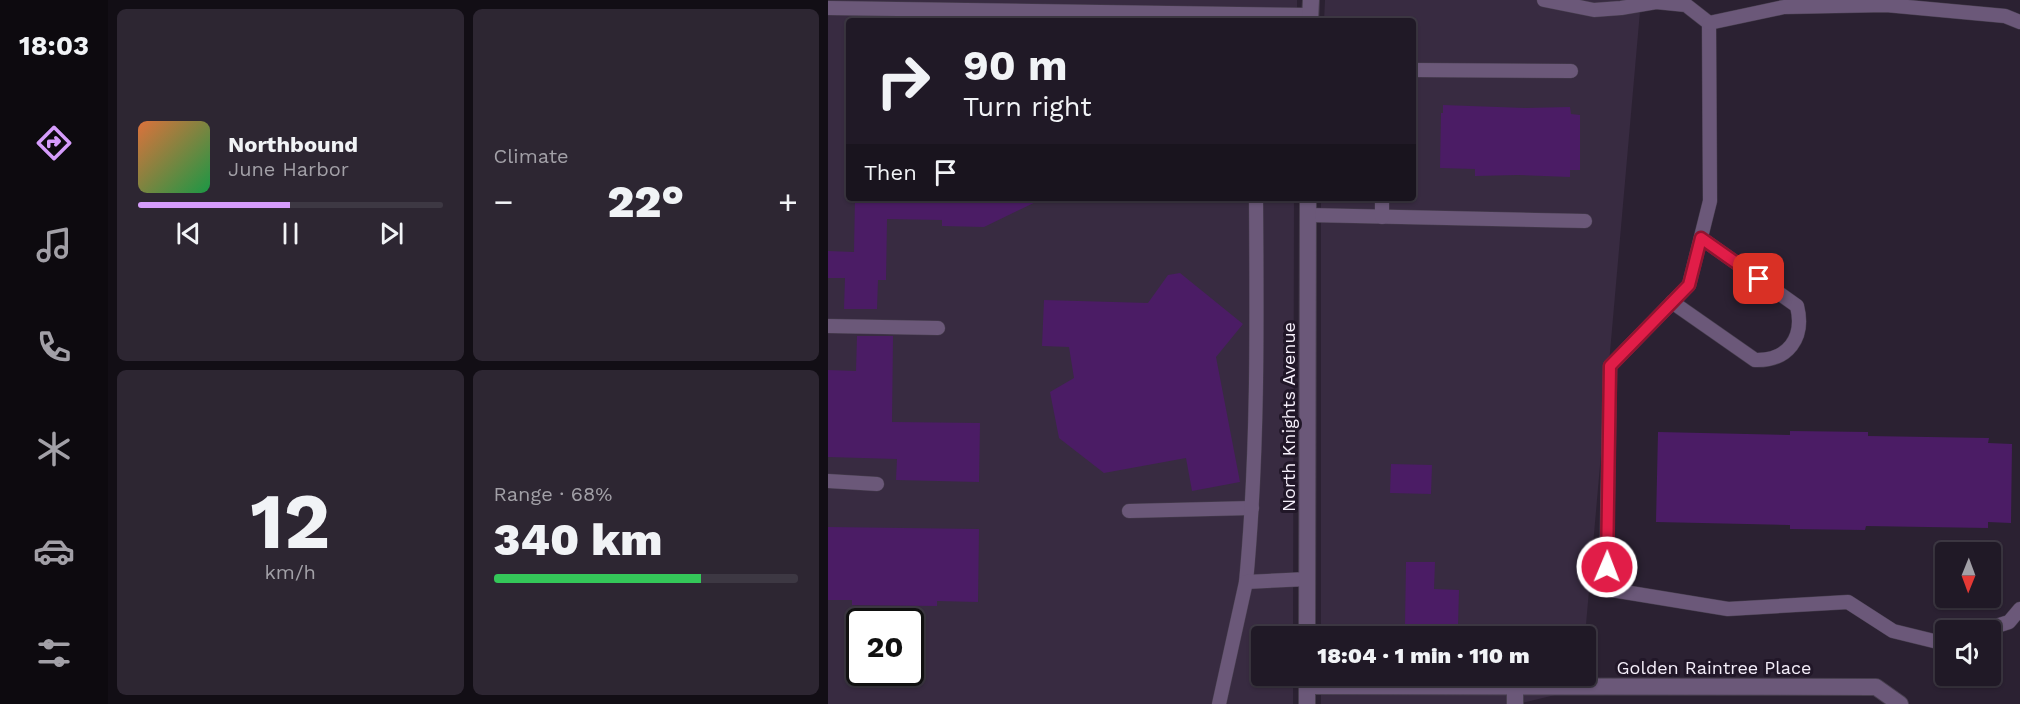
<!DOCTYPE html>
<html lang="en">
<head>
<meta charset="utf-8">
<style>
	:root { --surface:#201926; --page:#2d2632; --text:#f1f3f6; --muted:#a2a0a7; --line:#3d3843; --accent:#d59cfb }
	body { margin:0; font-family:"Work Sans",sans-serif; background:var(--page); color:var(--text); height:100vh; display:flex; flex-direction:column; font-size:22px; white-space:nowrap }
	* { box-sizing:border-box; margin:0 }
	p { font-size:20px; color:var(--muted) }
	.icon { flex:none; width:33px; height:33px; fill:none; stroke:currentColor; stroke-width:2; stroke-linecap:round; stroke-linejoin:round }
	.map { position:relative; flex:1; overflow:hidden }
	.side { display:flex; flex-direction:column; gap:9px; padding:9px; background:#120e15; width:720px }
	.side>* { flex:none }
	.banner { position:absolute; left:18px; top:18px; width:570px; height:183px; border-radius:6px; box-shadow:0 2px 4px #0004,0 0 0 2px var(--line); background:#201926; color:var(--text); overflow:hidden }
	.needle { width:39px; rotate:181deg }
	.buttons { position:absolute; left:1107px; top:542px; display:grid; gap:12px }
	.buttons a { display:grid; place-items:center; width:66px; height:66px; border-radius:6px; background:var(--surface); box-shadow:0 2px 4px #0004,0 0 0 2px var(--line); font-size:30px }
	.speed { position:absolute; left:18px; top:608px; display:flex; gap:12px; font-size:30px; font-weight:700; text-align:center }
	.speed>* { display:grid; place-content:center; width:78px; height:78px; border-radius:50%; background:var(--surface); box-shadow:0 2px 4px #0004,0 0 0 2px var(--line); line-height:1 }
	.speed .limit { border:3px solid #111; border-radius:9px; background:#fff; color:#111 }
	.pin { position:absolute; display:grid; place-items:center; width:51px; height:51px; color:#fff; margin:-26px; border-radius:12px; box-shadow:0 3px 9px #0006 }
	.me { position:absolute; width:66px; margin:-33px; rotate:1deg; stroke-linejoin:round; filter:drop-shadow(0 0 4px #0008) }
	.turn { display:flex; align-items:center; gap:21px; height:126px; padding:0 18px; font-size:27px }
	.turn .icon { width:78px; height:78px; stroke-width:2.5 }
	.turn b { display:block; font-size:42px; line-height:51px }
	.then { display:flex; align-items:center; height:57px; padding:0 18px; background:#0003; gap:12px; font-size:22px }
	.big { font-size:45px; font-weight:800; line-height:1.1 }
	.side .card { flex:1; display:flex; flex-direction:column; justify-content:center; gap:9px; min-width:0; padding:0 21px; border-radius:9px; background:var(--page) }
	.side .dial { align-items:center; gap:0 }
	.dial b { font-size:78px; line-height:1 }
	.song { display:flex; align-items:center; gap:18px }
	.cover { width:72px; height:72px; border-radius:9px; background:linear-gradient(135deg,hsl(20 70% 55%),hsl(140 70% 35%)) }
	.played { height:6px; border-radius:3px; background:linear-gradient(90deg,var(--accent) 50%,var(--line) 50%) }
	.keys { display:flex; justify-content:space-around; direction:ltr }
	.heat { display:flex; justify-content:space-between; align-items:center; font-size:33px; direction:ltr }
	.charge { height:9px; border-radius:4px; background:linear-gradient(90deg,#34c759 68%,var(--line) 0) }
	.side .tiles { flex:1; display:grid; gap:9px; grid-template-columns:repeat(2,1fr) }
	.trip { position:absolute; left:423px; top:626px; width:345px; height:60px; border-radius:6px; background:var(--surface); box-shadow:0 2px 4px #0004,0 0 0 2px var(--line); font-weight:800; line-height:60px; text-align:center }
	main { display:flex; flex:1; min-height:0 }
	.tabs { display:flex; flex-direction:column; width:108px; justify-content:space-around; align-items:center; background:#0d0a0f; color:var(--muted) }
	.tabs .icon { width:42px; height:42px }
	.tabs .selected { color:var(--accent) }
	.tabs b { font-size:27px; color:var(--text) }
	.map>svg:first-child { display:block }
	.built { fill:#382b41; fill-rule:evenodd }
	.building { fill:#4b1c65 }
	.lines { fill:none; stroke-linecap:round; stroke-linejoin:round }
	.service-casing { stroke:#473e4e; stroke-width:15 }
	.minor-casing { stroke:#473e4e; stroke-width:18 }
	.service { stroke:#6b5879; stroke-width:14 }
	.minor { stroke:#6b5879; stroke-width:16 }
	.route-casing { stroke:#92132f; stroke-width:15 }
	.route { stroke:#e11d48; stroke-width:10 }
	.labels { text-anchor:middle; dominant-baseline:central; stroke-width:6; stroke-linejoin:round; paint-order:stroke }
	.street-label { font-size:18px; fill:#f4eef9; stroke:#211728 }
</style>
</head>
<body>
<main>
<nav class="tabs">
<b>18:03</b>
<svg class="icon selected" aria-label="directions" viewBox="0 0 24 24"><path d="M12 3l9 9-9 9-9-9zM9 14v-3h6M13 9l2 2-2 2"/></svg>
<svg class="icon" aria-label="music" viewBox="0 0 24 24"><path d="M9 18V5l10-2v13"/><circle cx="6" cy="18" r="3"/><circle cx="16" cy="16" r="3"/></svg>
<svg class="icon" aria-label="phone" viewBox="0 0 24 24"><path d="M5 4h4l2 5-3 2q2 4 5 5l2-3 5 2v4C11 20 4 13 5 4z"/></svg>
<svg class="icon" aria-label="climate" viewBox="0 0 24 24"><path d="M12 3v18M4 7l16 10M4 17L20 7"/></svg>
<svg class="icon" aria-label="car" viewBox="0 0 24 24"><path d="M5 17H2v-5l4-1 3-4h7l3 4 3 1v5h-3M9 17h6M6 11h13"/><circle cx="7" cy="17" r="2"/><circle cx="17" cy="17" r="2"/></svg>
<svg class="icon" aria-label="filters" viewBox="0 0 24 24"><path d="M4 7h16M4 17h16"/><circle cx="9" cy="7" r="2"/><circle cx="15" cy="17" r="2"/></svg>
</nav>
<section class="side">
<div class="tiles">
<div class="card">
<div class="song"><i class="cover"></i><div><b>Northbound</b><p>June Harbor</p></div></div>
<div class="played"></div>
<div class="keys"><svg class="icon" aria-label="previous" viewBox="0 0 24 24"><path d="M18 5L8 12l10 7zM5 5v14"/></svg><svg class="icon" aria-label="pause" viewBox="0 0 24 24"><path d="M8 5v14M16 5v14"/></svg><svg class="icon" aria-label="next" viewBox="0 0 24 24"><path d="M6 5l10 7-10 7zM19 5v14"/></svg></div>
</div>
<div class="card"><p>Climate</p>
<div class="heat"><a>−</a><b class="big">22°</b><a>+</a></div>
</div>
<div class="card dial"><b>12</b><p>km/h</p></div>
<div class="card"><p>Range · 68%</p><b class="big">340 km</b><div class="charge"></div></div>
</div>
</section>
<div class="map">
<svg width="1192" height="704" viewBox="0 0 1192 704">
	<rect width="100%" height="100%" fill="#2b2132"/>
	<g class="built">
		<path d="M 0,0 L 469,0 L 469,21 L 21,21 L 21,198 L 466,198 L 465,636 L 434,636 L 434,675 L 465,675 L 465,704 L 0,704 ZM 32,621 L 82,621 L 82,672 L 32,672 Z"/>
		<path d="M 497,0 L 813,0 L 757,636 L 493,636 L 493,198 L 585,198 L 585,21 L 496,21 Z"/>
		<path d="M 493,675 L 753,675 L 752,689 L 690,704 L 493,704 Z"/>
	</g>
	<g class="building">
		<path d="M 615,105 L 697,108 L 742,107 L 743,114 L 752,115 L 752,170 L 742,170 L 742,177 L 690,175 L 647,176 L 647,169 L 612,168 L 613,113 L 615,113 Z"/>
		<path d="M 27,198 L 216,198 L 156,227 L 114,226 L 114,220 L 59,219 L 58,280 L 50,280 L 49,309 L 16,309 L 17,278 L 0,278 L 0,251 L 26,252 Z"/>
		<path d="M 352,273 L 415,324 L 388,357 L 412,482 L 364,491 L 358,458 L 276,473 L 231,438 L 222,392 L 246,378 L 241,347 L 214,346 L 216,300 L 320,303 L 340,275 Z"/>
		<path d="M 29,336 L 65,336 L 64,422 L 152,423 L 151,482 L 68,480 L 69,459 L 0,457 L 0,370 L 28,371 Z"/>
		<path d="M 962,431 L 1040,432 L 1040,436 L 1161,438 L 1160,443 L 1184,444 L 1183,523 L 1160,522 L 1160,528 L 1038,526 L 1037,530 L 962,529 L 962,525 L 828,522 L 830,432 L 962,435 Z"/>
		<path d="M 563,464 L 604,465 L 603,494 L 562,493 Z"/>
		<path d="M 0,527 L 151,529 L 150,602 L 109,601 L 109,606 L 24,605 L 24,600 L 0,600 Z"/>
		<path d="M 578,562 L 607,562 L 606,589 L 631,590 L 630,626 L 577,625 Z"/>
	</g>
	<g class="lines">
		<defs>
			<g id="service">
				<path d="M 716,0 L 766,10 L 793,8 L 828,2 L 858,5 L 881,23 L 882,201 L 861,285 L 782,366 L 778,589 L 900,609 L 1020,602 L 1065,631 L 1114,643 L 1118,642"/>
				<path d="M 0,8 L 482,15"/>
				<path d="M 881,23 L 956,7 L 1058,5 L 1177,16 L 1192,22"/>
				<path d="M 585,70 L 743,71"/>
				<path d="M 480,215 L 757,221"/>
				<path d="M 554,217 L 554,198"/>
				<path d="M 844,302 L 927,360 C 960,361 977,338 969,306 L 873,238"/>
				<path d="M 0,326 L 110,328"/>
				<path d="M 0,481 L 49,484"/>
				<path d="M 301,511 L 424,508"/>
				<path d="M 418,582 C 430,455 429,326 428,198"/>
				<path d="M 1156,630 L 1181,622 L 1192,609"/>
				<path d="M 391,704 L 418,582 L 480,579"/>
			</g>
			<g id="minor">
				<path d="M 482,21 L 483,0"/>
				<path d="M 479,636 L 480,198"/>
				<path d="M 479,686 L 1048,687 L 1072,704"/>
				<path d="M 479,704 L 479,676"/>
				<path d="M 687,704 L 687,686"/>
			</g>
		</defs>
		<use href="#service" class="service-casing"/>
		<use href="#minor" class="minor-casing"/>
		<use href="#service" class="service"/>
		<use href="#minor" class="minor"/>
	</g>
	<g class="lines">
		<defs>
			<path id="route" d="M 779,567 L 782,366 L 861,285 L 873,238 L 931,279"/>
		</defs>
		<use href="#route" class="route-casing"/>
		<use href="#route" class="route"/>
	</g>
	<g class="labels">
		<g class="street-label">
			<text transform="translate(460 417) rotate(-90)">North Knights Avenue</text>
			<text x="886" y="667">Golden Raintree Place</text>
		</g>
	</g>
</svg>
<div class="buttons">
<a><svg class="needle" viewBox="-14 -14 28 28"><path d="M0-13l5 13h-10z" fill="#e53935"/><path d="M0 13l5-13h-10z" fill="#a2a0a7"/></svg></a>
<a><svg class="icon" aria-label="sound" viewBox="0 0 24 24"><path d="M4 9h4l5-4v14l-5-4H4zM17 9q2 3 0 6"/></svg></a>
</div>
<div class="speed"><div class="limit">20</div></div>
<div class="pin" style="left:931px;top:279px;background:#d93025"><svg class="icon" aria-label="arrive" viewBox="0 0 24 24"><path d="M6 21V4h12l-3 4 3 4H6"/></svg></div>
<svg class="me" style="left:779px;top:567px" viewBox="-20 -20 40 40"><circle r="17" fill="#e11d48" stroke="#fff" stroke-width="3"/><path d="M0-11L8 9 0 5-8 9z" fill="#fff"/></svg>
<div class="trip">18:04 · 1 min · 110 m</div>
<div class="banner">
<div class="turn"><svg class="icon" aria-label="right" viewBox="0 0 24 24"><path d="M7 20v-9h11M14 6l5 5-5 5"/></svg><div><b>90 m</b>Turn right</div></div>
<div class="then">Then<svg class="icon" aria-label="arrive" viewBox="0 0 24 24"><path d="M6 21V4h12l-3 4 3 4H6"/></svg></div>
</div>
</div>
</main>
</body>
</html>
